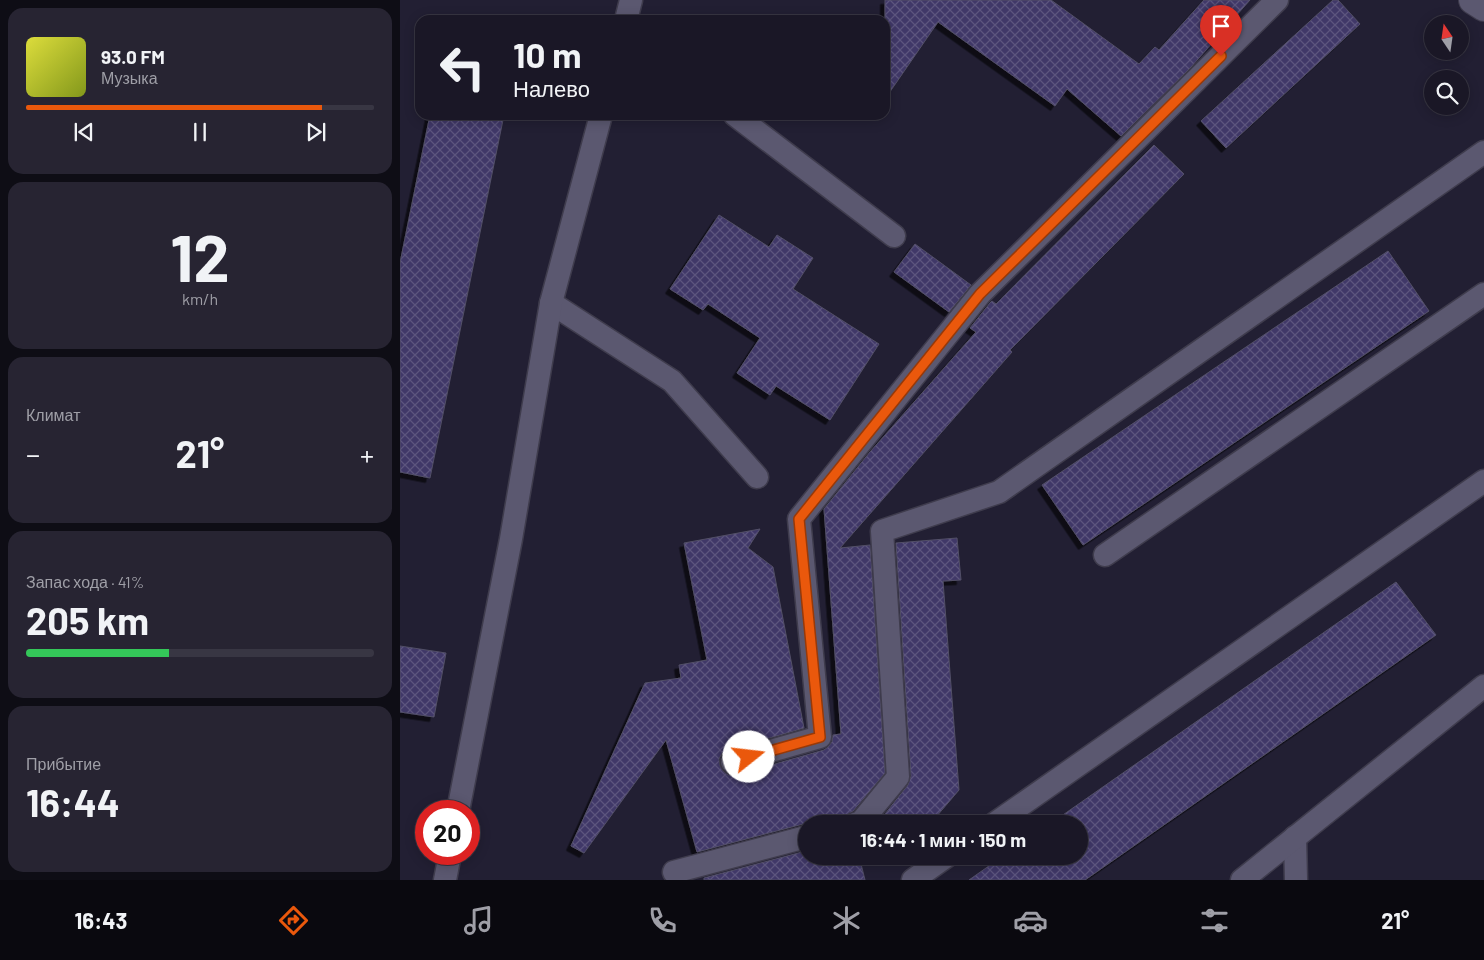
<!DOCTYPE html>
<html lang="ru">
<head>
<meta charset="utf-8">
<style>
	:root { --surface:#1a1726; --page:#272432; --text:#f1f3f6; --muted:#9f9fa7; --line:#383643; --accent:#ea580c }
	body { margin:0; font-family:Barlow,sans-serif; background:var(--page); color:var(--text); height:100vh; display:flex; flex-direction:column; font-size:19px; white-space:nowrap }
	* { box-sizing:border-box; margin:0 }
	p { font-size:16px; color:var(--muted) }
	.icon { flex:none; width:28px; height:28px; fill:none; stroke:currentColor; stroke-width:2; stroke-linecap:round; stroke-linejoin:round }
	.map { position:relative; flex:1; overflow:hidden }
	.side { display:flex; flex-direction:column; gap:8px; padding:8px; background:#0e0d15; width:400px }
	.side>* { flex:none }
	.guide { position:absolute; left:15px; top:15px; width:475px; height:105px; border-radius:15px; box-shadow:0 2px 12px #0003,0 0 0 1px var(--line); background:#1a1726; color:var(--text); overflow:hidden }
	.needle { width:32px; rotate:347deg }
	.buttons { position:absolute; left:1024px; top:15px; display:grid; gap:10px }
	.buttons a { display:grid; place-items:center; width:45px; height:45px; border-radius:50%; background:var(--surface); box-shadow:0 2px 12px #0003,0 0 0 1px var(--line); font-size:25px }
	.speed { position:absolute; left:15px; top:800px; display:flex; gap:10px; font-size:25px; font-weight:700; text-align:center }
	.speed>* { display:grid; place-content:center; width:65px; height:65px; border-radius:50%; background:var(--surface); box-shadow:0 2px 12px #0003,0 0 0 1px var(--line); line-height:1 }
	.speed .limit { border:8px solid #d22; background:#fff; color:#111 }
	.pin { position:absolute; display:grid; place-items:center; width:42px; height:42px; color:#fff; margin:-51px -21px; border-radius:50% 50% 50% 0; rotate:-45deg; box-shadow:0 0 5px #0007 }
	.pin .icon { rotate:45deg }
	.me { position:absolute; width:55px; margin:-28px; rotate:74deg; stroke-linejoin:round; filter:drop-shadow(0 0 4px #0008) }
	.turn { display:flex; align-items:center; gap:18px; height:105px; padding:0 15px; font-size:22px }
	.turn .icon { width:65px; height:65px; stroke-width:2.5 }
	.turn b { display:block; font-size:35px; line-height:42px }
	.big { font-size:38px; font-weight:700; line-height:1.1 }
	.side .card { flex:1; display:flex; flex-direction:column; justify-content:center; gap:8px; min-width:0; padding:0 18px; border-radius:15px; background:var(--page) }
	.side .dial { align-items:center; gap:0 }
	.dial b { font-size:65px; line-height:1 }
	.song { display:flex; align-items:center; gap:15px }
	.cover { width:60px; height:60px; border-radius:8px; background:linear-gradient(135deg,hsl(60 70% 55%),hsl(70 70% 35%)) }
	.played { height:5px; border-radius:2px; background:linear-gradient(90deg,var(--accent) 85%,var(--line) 85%) }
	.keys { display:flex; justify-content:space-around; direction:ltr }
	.heat { display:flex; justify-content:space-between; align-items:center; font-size:28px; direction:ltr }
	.charge { height:8px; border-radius:4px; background:linear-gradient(90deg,#34c759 41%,var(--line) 0) }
	.trip { position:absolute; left:398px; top:815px; width:290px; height:50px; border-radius:25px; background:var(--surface); box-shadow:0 2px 12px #0003,0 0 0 1px var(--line); font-weight:700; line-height:50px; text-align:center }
	.menu { display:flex; height:80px; justify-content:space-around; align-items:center; background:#0a090f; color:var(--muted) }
	.menu .icon { width:35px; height:35px }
	.menu .selected { color:var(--accent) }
	.menu b { font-size:22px; color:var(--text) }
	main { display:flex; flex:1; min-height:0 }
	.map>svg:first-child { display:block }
	.building { fill:url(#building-cross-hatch); stroke:#524f67; filter:url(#shadow) }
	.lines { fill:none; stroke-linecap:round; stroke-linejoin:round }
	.lane-casing { stroke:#3f3c4d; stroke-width:25 }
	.street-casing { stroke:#3f3c4d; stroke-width:30 }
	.lane { stroke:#5b5870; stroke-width:22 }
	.street { stroke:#5b5870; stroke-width:28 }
	.route-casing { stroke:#983908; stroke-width:12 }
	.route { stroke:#ea580c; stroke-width:9 }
</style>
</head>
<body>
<main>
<section class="side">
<div class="card">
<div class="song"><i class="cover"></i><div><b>93.0 FM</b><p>Музыка</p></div></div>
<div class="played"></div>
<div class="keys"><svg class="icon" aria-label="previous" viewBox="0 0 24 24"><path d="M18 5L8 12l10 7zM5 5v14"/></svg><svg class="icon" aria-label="pause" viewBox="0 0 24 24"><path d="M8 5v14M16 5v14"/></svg><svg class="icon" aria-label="next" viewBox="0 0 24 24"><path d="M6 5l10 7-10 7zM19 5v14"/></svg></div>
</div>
<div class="card dial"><b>12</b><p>km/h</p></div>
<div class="card"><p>Климат</p>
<div class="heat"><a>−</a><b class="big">21°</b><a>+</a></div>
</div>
<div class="card"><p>Запас хода · 41%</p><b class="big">205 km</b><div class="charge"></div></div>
<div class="card"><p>Прибытие</p><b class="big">16:44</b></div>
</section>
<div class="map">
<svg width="1084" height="880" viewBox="0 0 1084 880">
	<defs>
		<pattern id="building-cross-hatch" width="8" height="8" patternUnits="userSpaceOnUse" patternTransform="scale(1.25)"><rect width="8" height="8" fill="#403767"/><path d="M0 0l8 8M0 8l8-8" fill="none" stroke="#5c547e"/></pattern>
		<filter id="shadow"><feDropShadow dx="-4.5" dy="4.5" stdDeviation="0" flood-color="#0009"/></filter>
	</defs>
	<rect width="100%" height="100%" fill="#221f33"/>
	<g class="building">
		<path d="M 485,0 L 651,0 L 739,64 L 755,47 L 759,50 L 804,0 L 850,0 L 791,67 L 721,136 L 667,89 L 655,106 L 538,22 L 485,99 Z"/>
		<path d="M 933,0 L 938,0 L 960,24 L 826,148 L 801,121 Z"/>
		<path d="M 30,115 L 104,115 L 30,478 L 0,472 L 0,263 Z"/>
		<path d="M 754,145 L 784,174 L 610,350 L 612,352 L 440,548 L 470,545 L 485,773 L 453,811 L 445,816 L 442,824 L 403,824 L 297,852 L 266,740 L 184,853 L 171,846 L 245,683 L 281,678 L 279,665 L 307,660 L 284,543 L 360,529 L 348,548 L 373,567 L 404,728 L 328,750 L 322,753 L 319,759 L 320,766 L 323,771 L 328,775 L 336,775 L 424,750 L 428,747 L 432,742 L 433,735 L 441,734 L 424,509 L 470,452 L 576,332 L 570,328 L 590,303 L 592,301 L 596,304 Z"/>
		<path d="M 319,215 L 369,247 L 377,235 L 413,258 L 393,289 L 479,344 L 430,420 L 376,386 L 370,395 L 337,373 L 360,338 L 308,304 L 303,310 L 270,289 Z"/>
		<path d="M 515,244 L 571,285 L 549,312 L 494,272 Z"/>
		<path d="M 988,251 L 1029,311 L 683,545 L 642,485 Z"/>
		<path d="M 557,538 L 561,580 L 543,581 L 559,790 L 530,824 L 477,824 L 508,785 L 511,776 L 496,543 Z"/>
		<path d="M 996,582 L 1036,635 L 685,880 L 569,880 L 603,856 L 679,856 L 679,824 L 650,824 Z"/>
		<path d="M 0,646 L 46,653 L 34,717 L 0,712 Z"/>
		<path d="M 406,851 L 406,856 L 459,856 L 465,880 L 304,880 L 304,878 Z"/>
	</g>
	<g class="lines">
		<defs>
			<g id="lane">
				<path d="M 226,20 L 231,0"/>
				<path d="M 335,115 L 494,236"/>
				<path d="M 151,303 L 272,381 L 357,477"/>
				<path d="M 705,555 L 1084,294"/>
				<path d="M 332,762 L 420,737 L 399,519 L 580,294 L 877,0"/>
				<path d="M 58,811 L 111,539 L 151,303 L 201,115"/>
				<path d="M 455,824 L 461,822 L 498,777 L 482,531 L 599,492 L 1084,152"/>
				<path d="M 594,824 L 1084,481"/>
				<path d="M 895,837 L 896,880"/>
				<path d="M 274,872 L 406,837"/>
				<path d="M 45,880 L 50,854"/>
				<path d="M 513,880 L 547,856"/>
				<path d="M 842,880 L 1084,686"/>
			</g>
			<path id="street" d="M 1073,0 L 1084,7"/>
		</defs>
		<use href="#lane" class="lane-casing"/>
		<use href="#street" class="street-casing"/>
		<use href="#lane" class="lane"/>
		<use href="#street" class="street"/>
	</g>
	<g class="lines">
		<defs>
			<path id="route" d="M 349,757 L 420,737 L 399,519 L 580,294 L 821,56"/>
		</defs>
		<use href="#route" class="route-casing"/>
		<use href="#route" class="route"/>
	</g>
</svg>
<div class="buttons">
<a><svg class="needle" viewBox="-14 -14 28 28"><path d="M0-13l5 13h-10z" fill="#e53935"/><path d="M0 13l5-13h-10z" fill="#9f9fa7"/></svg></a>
<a><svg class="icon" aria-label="search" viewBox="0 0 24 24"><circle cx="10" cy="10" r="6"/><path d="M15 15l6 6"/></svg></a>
</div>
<div class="speed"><div class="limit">20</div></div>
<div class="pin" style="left:821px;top:56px;background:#d93025"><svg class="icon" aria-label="arrive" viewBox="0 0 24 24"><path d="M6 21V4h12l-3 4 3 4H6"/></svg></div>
<svg class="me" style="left:349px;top:757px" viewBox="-20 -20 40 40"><circle r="19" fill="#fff"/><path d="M0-13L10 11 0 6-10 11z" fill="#ea580c"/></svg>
<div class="trip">16:44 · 1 мин · 150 m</div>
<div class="guide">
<div class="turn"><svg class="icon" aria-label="left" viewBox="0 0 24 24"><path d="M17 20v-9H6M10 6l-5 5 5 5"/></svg><div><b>10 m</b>Налево</div></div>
</div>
</div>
</main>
<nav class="menu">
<b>16:43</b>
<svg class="icon selected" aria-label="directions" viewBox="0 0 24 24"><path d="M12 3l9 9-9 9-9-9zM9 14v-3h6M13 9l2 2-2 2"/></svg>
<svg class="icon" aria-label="music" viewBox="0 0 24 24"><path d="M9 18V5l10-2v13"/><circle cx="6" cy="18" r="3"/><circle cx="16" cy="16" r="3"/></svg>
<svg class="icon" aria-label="phone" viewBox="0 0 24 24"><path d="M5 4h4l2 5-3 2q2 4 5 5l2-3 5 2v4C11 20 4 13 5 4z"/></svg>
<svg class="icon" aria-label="climate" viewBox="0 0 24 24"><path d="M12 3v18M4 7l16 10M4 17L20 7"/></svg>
<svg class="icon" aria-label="car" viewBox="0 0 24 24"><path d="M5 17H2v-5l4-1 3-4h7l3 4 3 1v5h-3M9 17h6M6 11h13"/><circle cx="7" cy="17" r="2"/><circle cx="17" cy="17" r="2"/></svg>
<svg class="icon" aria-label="filters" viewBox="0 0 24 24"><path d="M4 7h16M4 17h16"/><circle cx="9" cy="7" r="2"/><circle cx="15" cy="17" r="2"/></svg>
<b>21°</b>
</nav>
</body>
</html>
